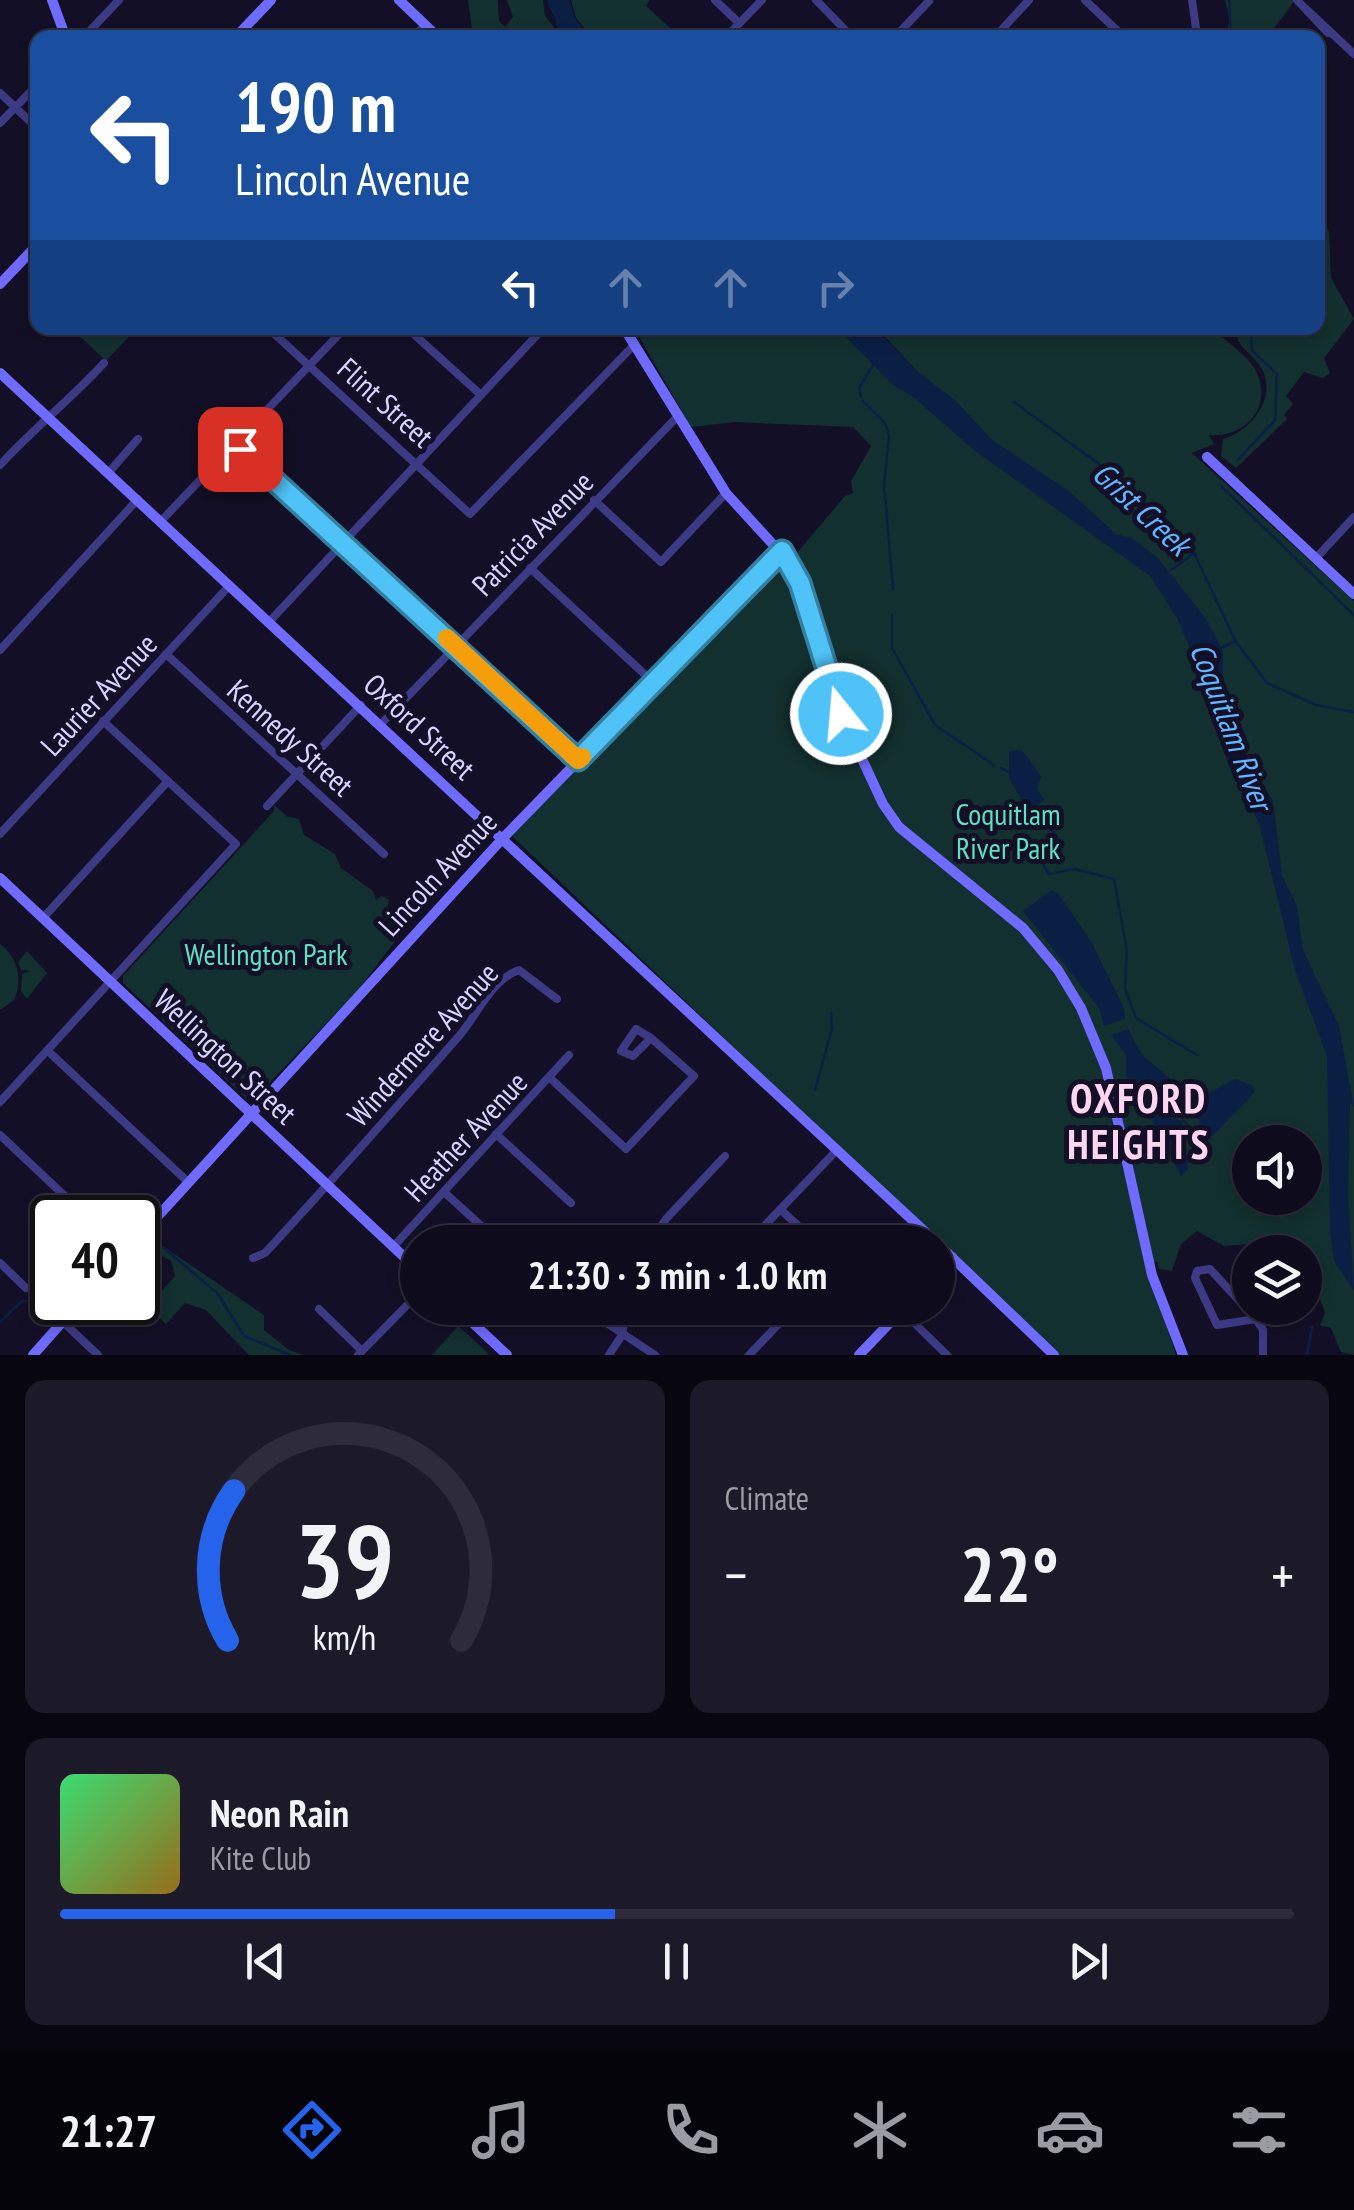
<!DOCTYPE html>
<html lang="en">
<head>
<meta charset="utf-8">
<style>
	:root { --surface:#0e0b1c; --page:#1c1929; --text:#f1f3f6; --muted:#9b9ba3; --line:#2e2b3b; --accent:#2563eb }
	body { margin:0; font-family:"PT Sans Narrow",sans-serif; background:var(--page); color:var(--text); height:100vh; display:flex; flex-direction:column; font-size:38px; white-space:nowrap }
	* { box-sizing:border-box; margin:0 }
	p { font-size:32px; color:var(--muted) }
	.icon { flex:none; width:55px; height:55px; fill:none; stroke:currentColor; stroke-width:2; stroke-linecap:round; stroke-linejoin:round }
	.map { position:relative; height:1355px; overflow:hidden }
	.sheet { display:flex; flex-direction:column; gap:25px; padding:25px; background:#08060f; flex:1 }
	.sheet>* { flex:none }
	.banner { position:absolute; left:30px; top:30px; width:1295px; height:305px; border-radius:20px; box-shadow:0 5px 15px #0003,0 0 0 2px var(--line); background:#1a4fa0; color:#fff; overflow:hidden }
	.buttons { position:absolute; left:1232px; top:1125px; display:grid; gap:20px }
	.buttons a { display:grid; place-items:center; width:90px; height:90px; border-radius:50%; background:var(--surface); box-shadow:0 5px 15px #0003,0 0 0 2px var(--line); font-size:50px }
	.speed { position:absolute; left:30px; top:1195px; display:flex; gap:20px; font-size:50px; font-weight:700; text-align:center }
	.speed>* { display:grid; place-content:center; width:130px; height:130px; border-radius:50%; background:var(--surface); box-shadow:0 5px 15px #0003,0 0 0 2px var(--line); line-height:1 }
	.speed .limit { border:5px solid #111; border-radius:15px; background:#fff; color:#111 }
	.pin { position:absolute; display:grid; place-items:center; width:85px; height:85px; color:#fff; margin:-42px; border-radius:20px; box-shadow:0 5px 15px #0006 }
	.me { position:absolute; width:110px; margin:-55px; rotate:343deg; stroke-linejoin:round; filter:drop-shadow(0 0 8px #0008) }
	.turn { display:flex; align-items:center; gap:35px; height:210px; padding:0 40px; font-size:45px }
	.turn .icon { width:130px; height:130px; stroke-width:2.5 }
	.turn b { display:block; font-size:70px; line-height:85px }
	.lanes { display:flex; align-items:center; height:95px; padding:0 40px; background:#0003; justify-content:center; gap:50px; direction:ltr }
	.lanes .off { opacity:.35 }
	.big { font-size:75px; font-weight:800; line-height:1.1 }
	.sheet .tile { flex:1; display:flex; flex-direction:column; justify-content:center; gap:15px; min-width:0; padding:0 35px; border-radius:20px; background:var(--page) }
	.sheet .dial { align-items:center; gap:0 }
	.dial svg { height:260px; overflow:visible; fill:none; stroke:var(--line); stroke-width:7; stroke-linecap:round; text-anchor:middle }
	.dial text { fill:var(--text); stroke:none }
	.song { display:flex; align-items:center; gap:30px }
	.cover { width:120px; height:120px; border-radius:15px; background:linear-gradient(135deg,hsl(140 70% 55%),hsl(40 70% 35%)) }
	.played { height:10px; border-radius:5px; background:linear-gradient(90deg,var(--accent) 45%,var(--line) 45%) }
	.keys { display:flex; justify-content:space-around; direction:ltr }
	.heat { display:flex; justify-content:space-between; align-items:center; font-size:55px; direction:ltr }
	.sheet .tiles { flex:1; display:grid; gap:25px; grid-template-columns:1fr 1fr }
	.tile:last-child { grid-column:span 2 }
	.trip { position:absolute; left:400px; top:1225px; width:555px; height:100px; border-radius:50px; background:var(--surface); box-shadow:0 5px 15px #0003,0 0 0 2px var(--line); font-weight:800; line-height:100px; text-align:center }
	.tabs { display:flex; height:160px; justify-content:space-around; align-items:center; background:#06040b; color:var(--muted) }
	.tabs .icon { width:70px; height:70px }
	.tabs .on { color:var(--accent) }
	.tabs b { font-size:45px; color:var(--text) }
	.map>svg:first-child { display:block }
	.green { fill:#12302f; fill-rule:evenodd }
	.water { fill:#0a1f44 }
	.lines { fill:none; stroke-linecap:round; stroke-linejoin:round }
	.stream { stroke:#0a1f44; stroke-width:2.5 }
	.street { stroke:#3d3a85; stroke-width:8 }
	.secondary { stroke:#6f6bff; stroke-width:10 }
	.route-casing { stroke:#337fa1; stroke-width:25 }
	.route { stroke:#4fc3f7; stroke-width:18 }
	.slow { stroke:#f59e0b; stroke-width:18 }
	.labels { text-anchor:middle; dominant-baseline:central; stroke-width:10; stroke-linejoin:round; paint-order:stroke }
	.street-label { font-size:30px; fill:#d9d4ff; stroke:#130f26 }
	.park-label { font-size:30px; fill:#5fe0c0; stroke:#130f26 }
	.water-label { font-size:32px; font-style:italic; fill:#62b6ff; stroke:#130f26 }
	.district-label { font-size:40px; font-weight:bold; letter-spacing:2.5px; fill:#ffd6f0; stroke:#130f26 }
</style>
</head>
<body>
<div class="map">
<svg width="1354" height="1355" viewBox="0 0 1354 1355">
	<rect width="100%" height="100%" fill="#130f26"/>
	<g class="green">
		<path d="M 468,0 L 498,0 L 499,21 L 505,27 L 513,17 L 507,0 L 543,0 L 545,16 L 562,37 L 473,37 Z"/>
		<path d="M 571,0 L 650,0 L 646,6 L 680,37 L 592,37 L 576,18 Z"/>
		<path d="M 1225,0 L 1295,0 L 1267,38 L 1232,37 L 1226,33 L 1230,20 Z"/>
		<path d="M 1318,205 L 1329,232 L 1331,278 L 1354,319 L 1324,358 L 1330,373 L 1323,378 L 1304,372 L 1286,396 L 1293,404 L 1284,415 L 1287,419 L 1236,468 L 1221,456 L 1223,439 C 1253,431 1281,393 1258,363 C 1248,350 1238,348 1235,330 L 1246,334 L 1245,328 L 1318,328 Z"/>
		<path d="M 71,328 L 137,328 L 106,361 Z"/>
		<path d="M 634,328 L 846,328 L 942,398 L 877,328 L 1211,328 C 1225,340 1250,357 1257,373 C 1273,409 1243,438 1209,435 L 1214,444 L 1192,453 L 1354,601 L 1354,1355 L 1341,1352 L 1331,1328 L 1320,1325 L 1325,1313 C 1318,1289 1305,1278 1305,1252 L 1283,1252 L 1272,1242 L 1224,1246 L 1197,1231 L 1181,1244 L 1172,1271 L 1159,1269 L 1157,1261 L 1147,1266 L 1176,1355 L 1057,1355 L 512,836 L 747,591 L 779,563 L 791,560 L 845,496 L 853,493 L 851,481 L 871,446 L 853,427 L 735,422 L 691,427 ZM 1250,1142 L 1305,1142 L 1305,1198 L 1250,1198 Z"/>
		<path d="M 274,805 L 288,817 L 299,819 L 304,835 L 335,854 L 341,868 L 373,891 L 376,900 L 382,896 L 389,900 L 387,910 L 406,927 L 358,990 L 256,1097 L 247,1099 L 123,983 L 123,976 L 274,811 Z"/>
		<path d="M 0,944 C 18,958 23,979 14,1000 L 0,1010 Z"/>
		<path d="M 27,951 L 47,973 L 27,999 L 21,991 L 22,974 L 31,971 L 21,970 L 18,962 Z"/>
		<path d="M 148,1236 L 264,1315 L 264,1330 L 289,1350 L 304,1355 L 249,1355 L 206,1310 L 185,1303 L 166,1324 L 147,1307 L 175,1276 L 171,1261 L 140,1244 Z"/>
		<path d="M 458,1326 L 489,1354 L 487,1355 L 432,1355 Z"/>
	</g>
	<g class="water">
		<path d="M 547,0 L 570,0 L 574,17 L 589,37 L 562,37 Z"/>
		<path d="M 837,328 L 875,328 L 917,371 L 956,401 L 991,439 L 1069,491 L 1116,534 L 1133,539 L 1158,558 L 1207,620 L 1223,652 L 1223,681 L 1253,775 L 1273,800 L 1282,875 L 1297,906 L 1303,950 L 1339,1026 L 1354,1107 L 1350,1103 L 1348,1195 L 1354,1291 L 1334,1261 L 1330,1231 L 1327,1056 L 1295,970 L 1259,823 L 1229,767 L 1211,708 L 1214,699 L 1201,684 L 1203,680 L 1178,620 L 1150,576 L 974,450 L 912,396 L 893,385 Z"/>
		<path d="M 1022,750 L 1041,776 L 1037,789 L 1044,800 L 1028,811 L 1009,778 L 1009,751 Z"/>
		<path d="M 1051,890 L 1058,893 L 1092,943 L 1124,1008 L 1125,1019 L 1104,1026 L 1100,1010 L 1023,911 Z"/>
		<path d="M 1128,1029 L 1142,1055 L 1186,1092 L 1183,1120 L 1157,1096 L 1172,1118 L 1182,1121 L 1188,1169 L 1181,1176 L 1153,1122 L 1135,1100 L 1126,1074 L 1126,1055 L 1111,1035 Z"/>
		<path d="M 1235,1079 L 1253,1086 L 1255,1092 L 1210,1139 L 1193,1112 L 1194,1101 Z"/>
	</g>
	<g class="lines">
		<g class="stream">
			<path d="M 1229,0 L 1231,38"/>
			<path d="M 861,397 L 859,388 L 874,364"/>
			<path d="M 863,401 L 885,423 L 889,436 L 884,484 L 893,589"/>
			<path d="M 1014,402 L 1114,475 L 1194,553 L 1236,642 L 1267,683 L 1316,705 L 1354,712"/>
			<path d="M 1238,460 L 1275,420 L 1277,374 L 1252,351 L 1251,328"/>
			<path d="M 1221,486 L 1354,615"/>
			<path d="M 1171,570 L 1193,554"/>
			<path d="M 892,615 L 892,648 L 935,725 L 994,765"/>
			<path d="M 1219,649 L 1234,642"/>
			<path d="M 1001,768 L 1009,772"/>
			<path d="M 1035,805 L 1062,845"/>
			<path d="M 1043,865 L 1049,874 L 1074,869 L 1114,879 L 1127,951 L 1125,989 L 1136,1018 L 1197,1055"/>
			<path d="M 815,1090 L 832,1029 L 831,1013"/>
			<path d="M 1183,1120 L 1197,1135 L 1206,1133"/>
			<path d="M 144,1242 L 164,1248 L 218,1294 L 244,1336 L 290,1355"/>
			<path d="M 0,1322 L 22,1301 L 36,1301 L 52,1274"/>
			<path d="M 1307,1355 L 1312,1327"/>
		</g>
		<g class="street">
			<path d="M 715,0 L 739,23"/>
			<path d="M 816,0 L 853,38"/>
			<path d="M 1085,0 L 1125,38"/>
			<path d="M 1297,0 L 1328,33"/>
			<path d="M 1306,9 L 1354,54"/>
			<path d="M 83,38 L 119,0"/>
			<path d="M 413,38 L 425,25"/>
			<path d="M 725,38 L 762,0"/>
			<path d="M 894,38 L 929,1"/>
			<path d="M 994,38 L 1029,0"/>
			<path d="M 1191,38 L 1196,28 L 1192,0"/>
			<path d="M 0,93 L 38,129"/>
			<path d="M 0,123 L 38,84"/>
			<path d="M 268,328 L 470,514 L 633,346"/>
			<path d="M 407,328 L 481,395"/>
			<path d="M 234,443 L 579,760"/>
			<path d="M 0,465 C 34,428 70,400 104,363"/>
			<path d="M 109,472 L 138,439"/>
			<path d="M 594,500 L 661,562 L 726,493"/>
			<path d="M 161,521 L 345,328"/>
			<path d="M 1316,558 L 1354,517"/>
			<path d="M 530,568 L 654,683"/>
			<path d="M 270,621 L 537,335 L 529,328"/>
			<path d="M 0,650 L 138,499"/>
			<path d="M 166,654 L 384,854"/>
			<path d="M 381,724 L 676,418"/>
			<path d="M 267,806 L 361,705"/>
			<path d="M 0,834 L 230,585"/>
			<path d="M 43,918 L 168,781"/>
			<path d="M 48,1051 L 188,1182"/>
			<path d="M 549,1077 L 626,1149 L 694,1076 L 651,1038 L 633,1056 L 621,1051 L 636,1029 L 651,1038"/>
			<path d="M 0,1102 L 236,844 L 103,721"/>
			<path d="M 496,1134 L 571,1203"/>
			<path d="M 0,1135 L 86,1216"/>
			<path d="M 444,1192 L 499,1242"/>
			<path d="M 781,1210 L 816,1242"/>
			<path d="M 651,1242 L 666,1219 L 725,1156"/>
			<path d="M 749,1242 L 837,1150"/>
			<path d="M 393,1247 L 569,1055"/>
			<path d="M 253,1258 L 265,1253 C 331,1182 395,1109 459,1036 C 478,1014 491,980 519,970 L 557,999"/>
			<path d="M 0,1263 L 26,1288"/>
			<path d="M 584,1308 L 655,1355"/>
			<path d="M 319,1309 L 362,1351"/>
			<path d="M 901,1310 L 947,1355"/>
			<path d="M 1256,1319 L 1217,1325 L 1195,1278 L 1197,1271 L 1210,1269 L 1256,1319 L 1263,1330 L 1263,1355"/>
			<path d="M 63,1322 L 98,1355"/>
			<path d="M 358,1355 L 418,1294"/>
			<path d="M 609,1355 L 622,1335 L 627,1308"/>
			<path d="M 749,1355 L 794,1308"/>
		</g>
		<g class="secondary">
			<path d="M 52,0 L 66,38"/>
			<path d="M 399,0 L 439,38"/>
			<path d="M 235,38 L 271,0"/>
			<path d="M 0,284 L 38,244"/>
			<path d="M 624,328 L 726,493 L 789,562 L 841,714 L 883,804 L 899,827 L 1023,928 L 1058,970 L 1081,1008 L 1106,1068 L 1152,1275 L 1183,1355"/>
			<path d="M 0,373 L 936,1242"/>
			<path d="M 1207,457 L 1354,594"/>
			<path d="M 0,878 L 418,1270"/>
			<path d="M 138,1238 L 504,837 L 782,551"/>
			<path d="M 938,1244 L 1054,1355"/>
			<path d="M 938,1272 L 952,1257"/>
			<path d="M 457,1308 L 507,1355"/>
			<path d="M 33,1355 L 80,1302"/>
			<path d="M 859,1355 L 904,1308"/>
		</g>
	</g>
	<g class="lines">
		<defs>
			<path id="route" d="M 240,449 L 578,760 L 782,551 L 800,583 L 841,714"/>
		</defs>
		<use href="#route" class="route-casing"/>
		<use href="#route" class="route"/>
		<path class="slow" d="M 447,638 L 578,760 L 582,757"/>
	</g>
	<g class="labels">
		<g class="street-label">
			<text transform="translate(386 402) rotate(42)">Flint Street</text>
			<text transform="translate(532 533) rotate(-46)">Patricia Avenue</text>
			<text transform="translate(98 694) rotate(-47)">Laurier Avenue</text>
			<text transform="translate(420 726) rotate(43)">Oxford Street</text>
			<text transform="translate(291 737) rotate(42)">Kennedy Street</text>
			<text transform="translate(437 873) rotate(-47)">Lincoln Avenue</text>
			<text transform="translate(422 1044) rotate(-48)">Windermere Avenue</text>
			<text transform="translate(226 1056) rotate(43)">Wellington Street</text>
			<text transform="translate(465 1136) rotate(-47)">Heather Avenue</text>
		</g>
		<g class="park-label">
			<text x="1008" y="813">Coquitlam<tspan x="1008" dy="34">River Park</tspan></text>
			<text x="266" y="953">Wellington Park</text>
		</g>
		<g class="water-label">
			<text transform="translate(1142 508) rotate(43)">Grist Creek</text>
			<text transform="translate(1232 726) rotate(69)">Coquitlam River</text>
		</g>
		<g class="district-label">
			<text x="1139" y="1098">OXFORD<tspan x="1139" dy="46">HEIGHTS</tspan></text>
		</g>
	</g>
</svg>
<div class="buttons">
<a><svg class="icon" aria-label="sound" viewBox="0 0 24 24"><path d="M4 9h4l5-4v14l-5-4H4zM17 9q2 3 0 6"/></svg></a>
<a><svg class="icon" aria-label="layers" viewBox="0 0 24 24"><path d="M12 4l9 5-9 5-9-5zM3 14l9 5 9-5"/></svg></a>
</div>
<div class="speed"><div class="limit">40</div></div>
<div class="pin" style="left:240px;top:449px;background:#d93025"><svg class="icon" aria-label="arrive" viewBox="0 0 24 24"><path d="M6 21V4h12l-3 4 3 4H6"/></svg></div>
<svg class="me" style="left:841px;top:714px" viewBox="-20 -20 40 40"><circle r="17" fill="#4fc3f7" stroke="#fff" stroke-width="3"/><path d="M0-11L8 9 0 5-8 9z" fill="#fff"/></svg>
<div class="trip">21:30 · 3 min · 1.0 km</div>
<div class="banner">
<div class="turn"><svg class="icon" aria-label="left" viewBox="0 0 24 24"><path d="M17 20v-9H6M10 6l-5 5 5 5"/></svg><div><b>190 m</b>Lincoln Avenue</div></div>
<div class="lanes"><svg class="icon" aria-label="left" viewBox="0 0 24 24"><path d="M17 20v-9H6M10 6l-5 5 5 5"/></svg><svg class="icon off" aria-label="ahead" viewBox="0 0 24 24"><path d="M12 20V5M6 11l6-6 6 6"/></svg><svg class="icon off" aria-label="ahead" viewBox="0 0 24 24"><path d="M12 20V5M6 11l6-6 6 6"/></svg><svg class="icon off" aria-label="right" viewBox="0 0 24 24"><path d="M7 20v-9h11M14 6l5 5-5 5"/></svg></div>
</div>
</div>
<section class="sheet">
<div class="tiles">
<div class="tile dial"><svg viewBox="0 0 100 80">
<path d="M14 69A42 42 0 1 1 86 69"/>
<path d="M14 69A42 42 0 0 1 16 23" stroke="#2563eb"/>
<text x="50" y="56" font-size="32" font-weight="700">39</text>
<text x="50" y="72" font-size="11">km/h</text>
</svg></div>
<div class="tile"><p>Climate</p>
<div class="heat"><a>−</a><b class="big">22°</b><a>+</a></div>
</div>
<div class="tile">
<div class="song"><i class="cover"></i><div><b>Neon Rain</b><p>Kite Club</p></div></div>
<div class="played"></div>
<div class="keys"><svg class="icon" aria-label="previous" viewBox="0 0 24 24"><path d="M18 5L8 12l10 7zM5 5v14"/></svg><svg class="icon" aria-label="pause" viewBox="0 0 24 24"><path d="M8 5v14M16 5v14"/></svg><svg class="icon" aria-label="next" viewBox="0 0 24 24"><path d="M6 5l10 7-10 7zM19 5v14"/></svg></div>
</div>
</div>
</section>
<nav class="tabs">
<b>21:27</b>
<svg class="icon on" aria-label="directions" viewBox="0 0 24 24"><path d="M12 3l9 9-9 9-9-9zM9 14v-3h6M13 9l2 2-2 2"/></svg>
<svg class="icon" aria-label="music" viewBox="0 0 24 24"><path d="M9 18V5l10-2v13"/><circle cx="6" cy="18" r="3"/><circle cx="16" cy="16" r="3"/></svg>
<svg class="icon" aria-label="phone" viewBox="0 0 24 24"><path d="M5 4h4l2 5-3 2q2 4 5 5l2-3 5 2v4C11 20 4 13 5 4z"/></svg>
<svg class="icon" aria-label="climate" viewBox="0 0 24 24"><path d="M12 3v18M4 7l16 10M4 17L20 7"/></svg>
<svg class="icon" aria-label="car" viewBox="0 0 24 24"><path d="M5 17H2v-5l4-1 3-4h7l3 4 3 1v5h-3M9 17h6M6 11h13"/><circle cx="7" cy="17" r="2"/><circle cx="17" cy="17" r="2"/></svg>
<svg class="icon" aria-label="filters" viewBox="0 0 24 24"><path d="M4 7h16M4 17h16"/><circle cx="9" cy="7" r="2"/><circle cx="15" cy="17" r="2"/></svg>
</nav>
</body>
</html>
